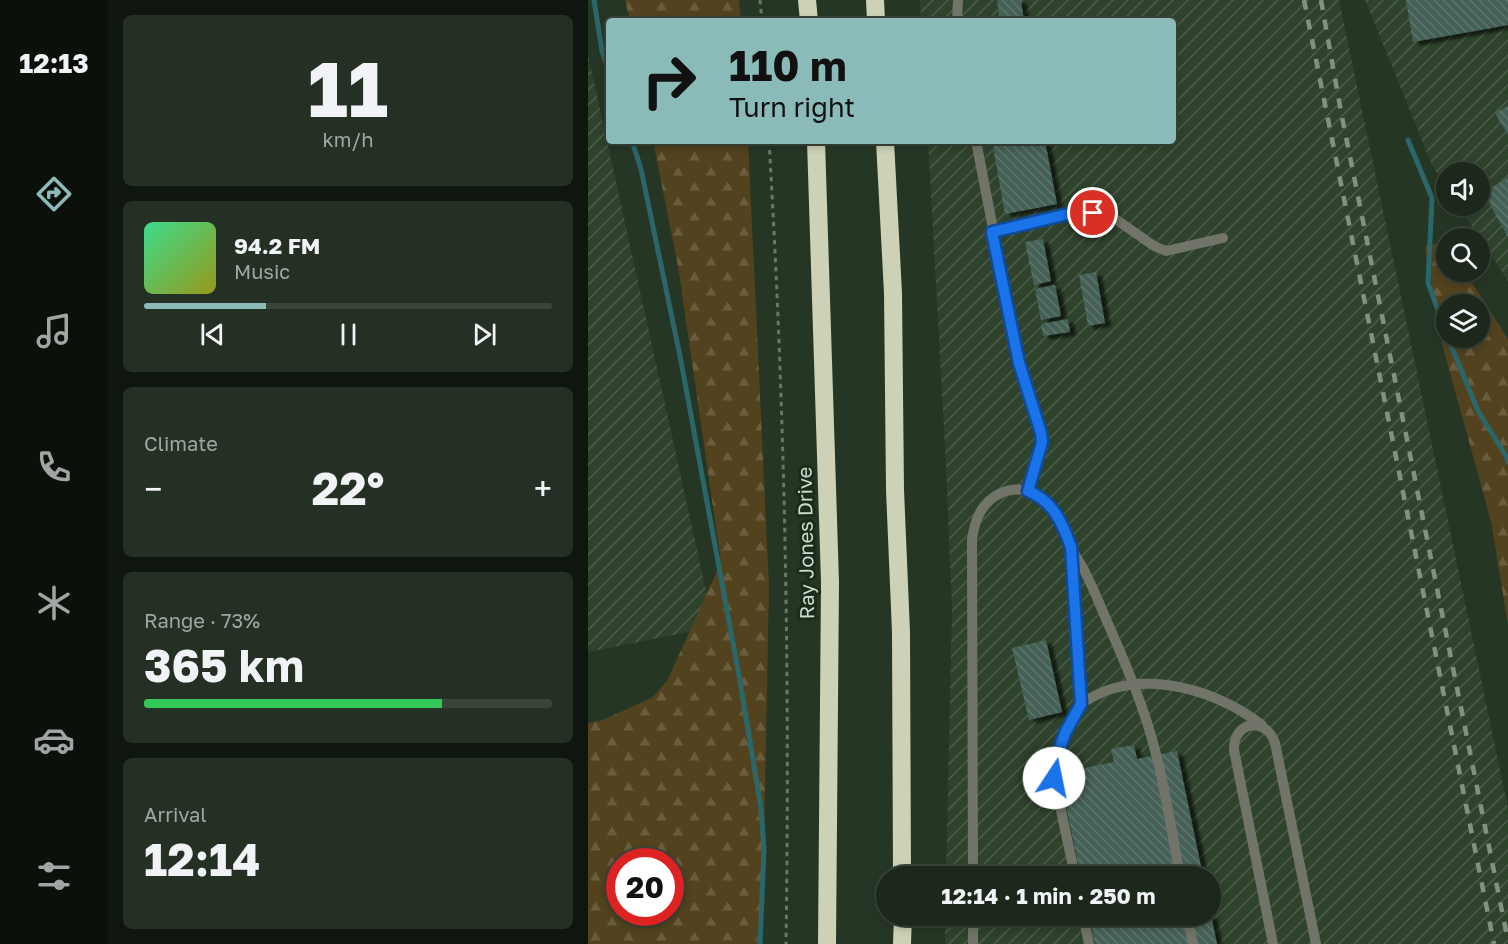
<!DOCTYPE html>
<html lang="en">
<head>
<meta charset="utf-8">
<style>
	:root { --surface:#1c281b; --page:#253024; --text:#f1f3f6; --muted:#a0a6a3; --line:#3a443a; --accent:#8bbbb9 }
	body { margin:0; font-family:"Golos Text",sans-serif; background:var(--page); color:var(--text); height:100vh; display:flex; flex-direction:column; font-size:22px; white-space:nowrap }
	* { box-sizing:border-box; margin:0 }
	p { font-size:20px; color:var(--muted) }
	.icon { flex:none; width:33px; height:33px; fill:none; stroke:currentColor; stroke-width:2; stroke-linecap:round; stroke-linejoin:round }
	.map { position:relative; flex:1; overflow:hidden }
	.drawer { display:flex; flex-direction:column; gap:15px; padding:15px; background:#0f160f; width:480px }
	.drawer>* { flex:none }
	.banner { position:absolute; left:18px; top:18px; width:570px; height:126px; border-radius:6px; box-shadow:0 3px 9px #0003,0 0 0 2px var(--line); background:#8bbbb9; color:#111; overflow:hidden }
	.fabs { position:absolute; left:848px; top:162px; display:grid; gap:12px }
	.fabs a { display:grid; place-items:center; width:54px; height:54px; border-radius:50%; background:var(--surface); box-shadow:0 3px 9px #0003,0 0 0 2px var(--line); font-size:30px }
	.speed { position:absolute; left:18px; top:848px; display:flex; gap:12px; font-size:30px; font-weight:700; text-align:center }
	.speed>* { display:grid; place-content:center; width:78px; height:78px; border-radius:50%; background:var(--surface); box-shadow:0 3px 9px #0003,0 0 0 2px var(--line); line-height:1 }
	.speed .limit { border:9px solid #d22; background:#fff; color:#111 }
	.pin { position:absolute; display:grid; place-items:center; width:51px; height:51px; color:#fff; margin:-26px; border:3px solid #fff; border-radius:50%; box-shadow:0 2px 6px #0007 }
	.me { position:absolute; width:66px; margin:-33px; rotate:11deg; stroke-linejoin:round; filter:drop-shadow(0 0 4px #0008) }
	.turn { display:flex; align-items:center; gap:21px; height:126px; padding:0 24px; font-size:27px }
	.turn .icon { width:78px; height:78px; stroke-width:2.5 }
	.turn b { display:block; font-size:42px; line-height:51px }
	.big { font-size:45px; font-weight:700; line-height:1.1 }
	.drawer .widget { flex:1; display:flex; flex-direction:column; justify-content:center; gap:9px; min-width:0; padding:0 21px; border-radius:9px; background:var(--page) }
	.drawer .dial { align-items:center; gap:0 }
	.dial b { font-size:78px; line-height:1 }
	.song { display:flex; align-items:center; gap:18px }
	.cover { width:72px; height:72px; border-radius:9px; background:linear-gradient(135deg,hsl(150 70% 55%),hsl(60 70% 35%)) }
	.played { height:6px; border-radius:3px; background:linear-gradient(90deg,var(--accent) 30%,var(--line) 30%) }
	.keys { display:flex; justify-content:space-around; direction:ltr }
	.heat { display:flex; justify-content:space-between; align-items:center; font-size:33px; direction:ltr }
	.charge { height:9px; border-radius:4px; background:linear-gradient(90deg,#34c759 73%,var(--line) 0) }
	.trip { position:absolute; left:288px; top:866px; width:345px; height:60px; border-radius:30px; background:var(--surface); box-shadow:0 3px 9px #0003,0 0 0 2px var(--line); font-weight:700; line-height:60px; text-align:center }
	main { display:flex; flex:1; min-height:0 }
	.dock { display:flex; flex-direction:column; width:108px; justify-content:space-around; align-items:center; background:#0b100b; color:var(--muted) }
	.dock .icon { width:42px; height:42px }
	.dock .selected { color:var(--accent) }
	.dock b { font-size:27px; color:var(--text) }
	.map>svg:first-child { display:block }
	.industrial { fill:url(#industrial-furrows) }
	.forest { fill:url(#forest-firs); fill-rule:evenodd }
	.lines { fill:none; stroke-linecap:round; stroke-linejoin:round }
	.stream { stroke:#2b676a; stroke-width:5 }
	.building { fill:url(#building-back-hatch); filter:url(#shadow) }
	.path { stroke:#6b7869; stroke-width:3; stroke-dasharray:4.5 4.5; stroke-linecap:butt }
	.lane { stroke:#727469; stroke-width:10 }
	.highway { stroke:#cdd1b5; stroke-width:18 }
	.rail { stroke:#849182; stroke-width:4.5; stroke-dasharray:10 10; stroke-linecap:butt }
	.route-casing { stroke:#114b97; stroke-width:15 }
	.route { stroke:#1a73e8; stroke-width:10 }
	.labels { text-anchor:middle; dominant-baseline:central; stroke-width:6; stroke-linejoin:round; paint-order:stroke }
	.street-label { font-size:20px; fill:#d0dace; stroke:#1c2c1a }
</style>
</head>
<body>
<main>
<nav class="dock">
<b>12:13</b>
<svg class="icon selected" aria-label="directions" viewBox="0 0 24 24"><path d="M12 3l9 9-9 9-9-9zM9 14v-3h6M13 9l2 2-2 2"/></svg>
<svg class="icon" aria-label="music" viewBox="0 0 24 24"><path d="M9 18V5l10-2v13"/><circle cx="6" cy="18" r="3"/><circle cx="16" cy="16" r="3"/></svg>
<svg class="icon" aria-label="phone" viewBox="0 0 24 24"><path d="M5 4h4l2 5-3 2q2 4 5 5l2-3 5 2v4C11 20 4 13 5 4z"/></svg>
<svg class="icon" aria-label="climate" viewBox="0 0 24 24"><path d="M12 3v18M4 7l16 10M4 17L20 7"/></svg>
<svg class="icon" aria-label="car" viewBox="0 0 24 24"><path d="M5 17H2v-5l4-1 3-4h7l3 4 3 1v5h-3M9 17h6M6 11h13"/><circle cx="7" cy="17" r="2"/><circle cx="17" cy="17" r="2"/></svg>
<svg class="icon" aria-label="filters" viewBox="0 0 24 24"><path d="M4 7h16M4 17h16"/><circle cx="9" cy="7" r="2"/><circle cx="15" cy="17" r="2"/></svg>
</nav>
<section class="drawer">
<div class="widget dial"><b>11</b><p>km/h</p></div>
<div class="widget">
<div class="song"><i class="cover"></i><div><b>94.2 FM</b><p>Music</p></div></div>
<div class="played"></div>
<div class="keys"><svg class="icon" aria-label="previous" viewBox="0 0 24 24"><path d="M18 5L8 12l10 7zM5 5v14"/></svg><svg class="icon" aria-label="pause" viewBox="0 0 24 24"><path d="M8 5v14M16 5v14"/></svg><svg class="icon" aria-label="next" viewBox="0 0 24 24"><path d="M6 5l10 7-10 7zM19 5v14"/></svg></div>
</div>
<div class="widget"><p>Climate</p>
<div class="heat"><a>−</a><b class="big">22°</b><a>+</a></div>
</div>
<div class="widget"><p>Range · 73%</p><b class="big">365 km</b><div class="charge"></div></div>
<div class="widget"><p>Arrival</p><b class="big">12:14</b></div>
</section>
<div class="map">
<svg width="920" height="944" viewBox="0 0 920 944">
	<defs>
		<pattern id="industrial-furrows" width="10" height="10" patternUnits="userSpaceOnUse" patternTransform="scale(1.5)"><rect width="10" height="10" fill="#2f422c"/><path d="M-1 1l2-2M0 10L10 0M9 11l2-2" fill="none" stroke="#4c5d49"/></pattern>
		<pattern id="forest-firs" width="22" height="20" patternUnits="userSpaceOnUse" patternTransform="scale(1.5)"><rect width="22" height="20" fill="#52421e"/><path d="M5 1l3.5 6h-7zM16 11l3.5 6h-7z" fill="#6a5d3e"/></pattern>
		<pattern id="building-back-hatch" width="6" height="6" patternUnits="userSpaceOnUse" patternTransform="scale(1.5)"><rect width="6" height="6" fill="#446056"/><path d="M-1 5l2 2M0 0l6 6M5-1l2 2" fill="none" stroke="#5e766d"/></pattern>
		<filter id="shadow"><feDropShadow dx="6" dy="3.5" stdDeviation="1.5" flood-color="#0009"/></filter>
	</defs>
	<rect width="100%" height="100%" fill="#263624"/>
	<g class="industrial">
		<path d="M 332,0 L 751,0 L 920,808 L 920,944 L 357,944 L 357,915 L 622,915 L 622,876 L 358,876 L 364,611 L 358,465 L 340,141 L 585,141 L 585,21 L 333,21 Z"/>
		<path d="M 777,0 L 920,0 L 920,281 L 870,206 L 891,206 L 891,172 L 858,172 L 858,187 L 844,165 Z"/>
		<path d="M 0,55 L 126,627 L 0,652 Z"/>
	</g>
	<g class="forest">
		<path d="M 37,0 L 151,0 L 153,21 L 42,21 Z"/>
		<path d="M 65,141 L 160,141 L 181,586 L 174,944 L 0,944 L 0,723 L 15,720 L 65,697 L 79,681 L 133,562 L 90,266 ZM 32,861 L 82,861 L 82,912 L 32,912 Z"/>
		<path d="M 857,241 L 858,272 L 877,272 L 920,339 L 920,625 L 903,521 L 854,344 L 837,247 ZM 858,304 L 891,304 L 891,338 L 858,338 Z"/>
	</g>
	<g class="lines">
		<g class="stream">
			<path d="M 6,0 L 14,51 L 21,71"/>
			<path d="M 820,140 L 844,198 L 840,283 L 858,332"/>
			<path d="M 44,141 L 53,169 L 93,361 L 152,681 L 173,808 L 176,849 L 172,944"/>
			<path d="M 860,338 L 890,411 L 918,456 L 920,462"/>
		</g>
	</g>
	<g class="building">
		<path d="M 409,0 L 433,0 L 436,21 L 412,21 Z"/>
		<path d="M 818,0 L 920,0 L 920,25 L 825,42 Z"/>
		<path d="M 920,106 L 920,135 L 907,113 Z"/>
		<path d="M 404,141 L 457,141 L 469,204 L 417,214 Z"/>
		<path d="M 920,178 L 920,237 L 895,192 Z"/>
		<path d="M 455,239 L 463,281 L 446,285 L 437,242 Z"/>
		<path d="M 508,272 L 517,323 L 500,326 L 491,275 Z"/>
		<path d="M 467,285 L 473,316 L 453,320 L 447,289 Z"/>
		<path d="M 480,319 L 482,332 L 455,336 L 453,324 Z"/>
		<path d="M 458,640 L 474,712 L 441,720 L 424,648 Z"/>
		<path d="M 546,745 L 549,759 L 589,751 L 615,876 L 493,876 L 471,773 L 526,762 L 523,749 Z"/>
		<path d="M 501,915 L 623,915 L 629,944 L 507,944 Z"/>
	</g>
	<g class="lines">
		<g class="path">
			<path d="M 172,0 L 174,21"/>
			<path d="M 181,141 C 197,408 202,676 198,944"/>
		</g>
		<g class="lane">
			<path d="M 369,21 L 370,0"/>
			<path d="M 388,141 L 431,363 L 453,433 L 454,442 L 440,491"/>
			<path d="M 404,232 L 480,214 L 505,213 L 517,214 L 526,218 L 566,246 L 578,251 L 635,238"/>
			<path d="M 483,550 L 493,704 L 477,733 L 467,762 L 466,778 L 487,876"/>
			<path d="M 493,704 C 548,665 625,688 674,725"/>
			<path d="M 385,876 L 384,539 C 387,520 393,503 411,494 C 426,486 445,489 458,500 C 472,513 475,532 483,548 C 487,556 493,564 497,572 C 506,589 513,608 521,626 C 539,667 556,707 567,750 C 578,791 584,834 592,876"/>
			<path d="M 385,915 L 385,944"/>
			<path d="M 495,915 L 501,944"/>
			<path d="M 599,915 L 605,944"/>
			<path d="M 685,944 L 646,750 C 645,721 678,716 687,743 L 728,944"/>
		</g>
		<g class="highway">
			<path d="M 219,0 L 221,21"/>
			<path d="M 287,0 L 288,21"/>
			<path d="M 228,141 L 242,582 L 239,944"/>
			<path d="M 297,141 L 305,293 L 307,490 L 313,632 L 314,876"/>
			<path d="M 314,944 L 315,915"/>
		</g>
		<g class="rail">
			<path d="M 716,0 L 906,944"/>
			<path d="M 733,0 L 753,112 L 920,941"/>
		</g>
	</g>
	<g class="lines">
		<defs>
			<path id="route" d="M 466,778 L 467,762 L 477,733 L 493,704 L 483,547 C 474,522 465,501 440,491 L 454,442 L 453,433 L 431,363 L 404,232 L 480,214 L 505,213"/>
		</defs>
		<use href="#route" class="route-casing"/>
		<use href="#route" class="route"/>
	</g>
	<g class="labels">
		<g class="street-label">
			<text transform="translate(217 543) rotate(-91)">Ray Jones Drive</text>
		</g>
	</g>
</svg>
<div class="fabs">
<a><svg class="icon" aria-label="sound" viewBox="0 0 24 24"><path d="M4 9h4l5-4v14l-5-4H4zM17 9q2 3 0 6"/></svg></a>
<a><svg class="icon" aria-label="search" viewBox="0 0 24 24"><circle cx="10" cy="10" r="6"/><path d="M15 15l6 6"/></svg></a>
<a><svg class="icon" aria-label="layers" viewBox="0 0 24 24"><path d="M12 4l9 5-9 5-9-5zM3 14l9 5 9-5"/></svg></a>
</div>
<div class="speed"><div class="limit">20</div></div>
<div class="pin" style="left:505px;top:213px;background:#d93025"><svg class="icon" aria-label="arrive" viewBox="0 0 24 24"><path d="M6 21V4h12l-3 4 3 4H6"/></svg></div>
<svg class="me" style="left:466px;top:778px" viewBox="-20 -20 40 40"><circle r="19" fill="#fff"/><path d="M0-13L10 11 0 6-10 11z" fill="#1a73e8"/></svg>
<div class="trip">12:14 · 1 min · 250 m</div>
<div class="banner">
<div class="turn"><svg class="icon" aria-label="right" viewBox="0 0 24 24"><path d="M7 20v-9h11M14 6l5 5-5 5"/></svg><div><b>110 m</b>Turn right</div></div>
</div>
</div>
</main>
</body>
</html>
